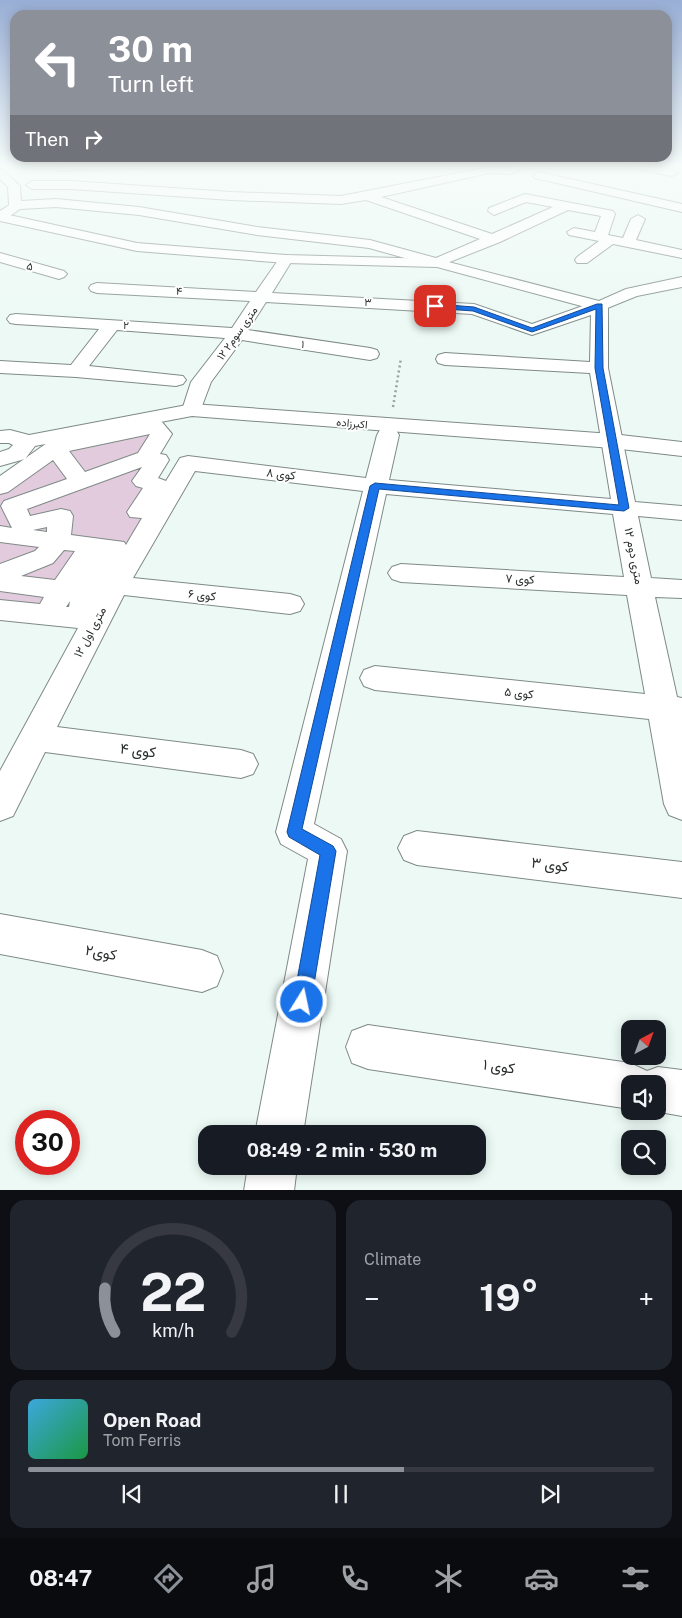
<!DOCTYPE html>
<html lang="en">
<head>
<meta charset="utf-8">
<style>
	:root { --surface:#171b24; --page:#20242c; --text:#f1f3f6; --muted:#9ea1a6; --line:#363941; --accent:#8c9099 }
	body { margin:0; font-family:"Public Sans",Vazirmatn,sans-serif; background:var(--page); color:var(--text); height:100vh; display:flex; flex-direction:column; font-size:19px; white-space:nowrap }
	* { box-sizing:border-box; margin:0 }
	p { font-size:16px; color:var(--muted) }
	.icon { flex:none; width:28px; height:28px; fill:none; stroke:currentColor; stroke-width:2; stroke-linecap:round; stroke-linejoin:round }
	.map { position:relative; height:1190px; overflow:hidden }
	.sheet { display:flex; flex-direction:column; gap:10px; padding:10px; background:#0d0f14; flex:1 }
	.sheet>* { flex:none }
	.banner { position:absolute; left:10px; top:10px; width:662px; height:152px; border-radius:15px; box-shadow:0 2px 12px #0003; background:#8c9099; color:#fff; overflow:hidden }
	.needle { width:32px; rotate:41deg }
	.fabs { position:absolute; left:621px; top:1020px; display:grid; gap:10px }
	.fabs a { display:grid; place-items:center; width:45px; height:45px; border-radius:10px; background:var(--surface); box-shadow:0 2px 12px #0003; font-size:25px }
	.speed { position:absolute; left:15px; top:1110px; display:flex; gap:10px; font-size:25px; font-weight:700; text-align:center }
	.speed>* { display:grid; place-content:center; width:65px; height:65px; border-radius:50%; background:var(--surface); box-shadow:0 2px 12px #0003; line-height:1 }
	.speed .limit { border:8px solid #d22; background:#fff; color:#111 }
	.pin { position:absolute; display:grid; place-items:center; width:42px; height:42px; color:#fff; margin:-21px; border-radius:10px; box-shadow:0 2px 8px #0006 }
	.me { position:absolute; width:55px; margin:-28px; rotate:10deg; stroke-linejoin:round; filter:drop-shadow(0 0 4px #0008) }
	.turn { display:flex; align-items:center; gap:18px; height:105px; padding:0 15px; font-size:22px }
	.turn .icon { width:65px; height:65px; stroke-width:2.5 }
	.turn b { display:block; font-size:35px; line-height:42px }
	.then { display:flex; align-items:center; height:48px; padding:0 15px; background:#0003; gap:10px; font-size:19px }
	.big { font-size:38px; font-weight:700; line-height:1.1 }
	.sheet .widget { flex:1; display:flex; flex-direction:column; justify-content:center; gap:8px; min-width:0; padding:0 18px; border-radius:15px; background:var(--page) }
	.sheet .dial { align-items:center; gap:0 }
	.dial svg { height:130px; overflow:visible; fill:none; stroke:var(--line); stroke-width:7; stroke-linecap:round; text-anchor:middle }
	.dial text { fill:var(--text); stroke:none }
	.song { display:flex; align-items:center; gap:15px }
	.cover { width:60px; height:60px; border-radius:8px; background:linear-gradient(135deg,hsl(200 70% 55%),hsl(140 70% 35%)) }
	.played { height:5px; border-radius:2px; background:linear-gradient(90deg,var(--accent) 60%,var(--line) 60%) }
	.keys { display:flex; justify-content:space-around; direction:ltr }
	.heat { display:flex; justify-content:space-between; align-items:center; font-size:28px; direction:ltr }
	.sheet .tiles { flex:1; display:grid; gap:10px; grid-template-columns:1fr 1fr }
	.widget:last-child { grid-column:span 2 }
	.trip { position:absolute; left:198px; top:1125px; width:288px; height:50px; border-radius:15px; background:var(--surface); box-shadow:0 2px 12px #0003; font-weight:700; line-height:50px; text-align:center }
	.tabs { display:flex; height:80px; justify-content:space-around; align-items:center; background:#090b0e; color:var(--muted) }
	.tabs .icon { width:35px; height:35px }
	.tabs .current { color:var(--accent) }
	.tabs b { font-size:22px; color:var(--text) }
	.map>svg:first-child { display:block }
	.green { fill:#e2cbdd }
	.lines { fill:none; stroke-linecap:round; stroke-linejoin:round }
	.street-casing { stroke:#7f8a87; stroke-width:2 }
	.secondary-casing { stroke:#7f8a87; stroke-width:2 }
	.path { stroke:#99a29f; stroke-width:2.5; stroke-dasharray:2 3; stroke-linecap:butt }
	.street { fill:#fff; fill-rule:evenodd }
	.secondary { fill:#fff; fill-rule:evenodd }
	.route { fill:#1a73e8; stroke:#114b97 }
	.labels { text-anchor:middle; dominant-baseline:central; stroke-width:4; stroke-linejoin:round; paint-order:stroke }
	.far-street-label { font-size:11px; fill:#292e2c; stroke:#fff }
	.street-label { font-size:12px; fill:#292e2c; stroke:#fff }
	.near-street-label { font-size:15px; fill:#292e2c; stroke:#fff }
</style>
</head>
<body>
<div class="map">
<svg width="682" height="1191" viewBox="0 0 682 1191">
	<rect width="100%" height="100%" fill="#ecf9f5"/>
	<path class="green" d="M 159,422 L 153,455 L 153,479 L 163,483 L 82,624 L 0,615 L 0,482 L 53,445 Z"/>
	<g class="lines">
		<defs>
			<g id="street">
				<path d="M 64,165 L 147,165 L 142,168 L 58,171 L 56,169 L 58,167 Z"/>
				<path d="M 514,165 L 529,165 L 512,174 L 489,173 L 381,197 L 492,234 L 553,207 L 526,202 L 494,215 L 488,211 L 489,208 L 525,194 L 613,211 L 615,214 L 608,235 L 623,238 L 631,219 L 638,215 L 645,219 L 636,240 L 682,250 L 682,258 L 613,244 L 587,263 L 577,263 L 575,260 L 577,257 L 599,241 L 569,235 L 567,232 L 574,228 L 595,232 L 601,216 L 568,210 L 500,242 L 437,267 L 369,248 L 257,235 L 139,215 L 56,207 L 20,209 L 7,218 L 0,218 L 0,211 L 9,205 L 8,187 L 0,179 L 0,170 L 4,171 L 20,186 L 21,201 L 56,199 L 139,207 L 257,227 L 370,240 L 436,258 L 480,239 L 366,200 L 341,204 L 231,200 L 71,189 L 32,189 L 26,185 L 32,181 L 71,181 L 231,192 L 341,196 L 489,167 L 510,167 Z"/>
				<path d="M 627,165 L 652,165 L 676,171 L 678,173 L 672,176 L 632,168 Z"/>
				<path d="M 539,172 L 682,204 L 682,212 L 535,178 L 533,176 Z"/>
				<path d="M 0,253 L 64,271 L 67,274 L 64,277 L 59,279 L 0,262 Z"/>
				<path d="M 286,255 L 291,256 L 293,259 L 272,293 L 474,304 L 532,324 L 594,302 L 606,302 L 608,306 L 608,368 L 635,502 L 682,506 L 682,520 L 638,516 L 651,578 L 682,580 L 682,598 L 655,597 L 677,697 L 682,698 L 682,820 L 669,815 L 664,804 L 649,719 L 375,690 L 364,686 L 360,678 L 364,670 L 375,666 L 645,694 L 627,595 L 401,582 L 392,579 L 388,573 L 392,567 L 401,564 L 624,577 L 613,514 L 386,494 L 314,824 L 341,839 L 347,851 L 303,1134 L 255,1134 L 308,859 L 281,844 L 276,832 L 363,491 L 195,471 L 133,578 L 290,594 L 300,597 L 304,604 L 300,611 L 290,614 L 124,595 L 57,727 L 241,750 L 253,754 L 258,764 L 253,774 L 241,778 L 45,752 L 13,816 L 0,821 L 0,771 L 78,628 L 0,620 L 0,600 L 40,604 L 44,597 L 0,591 L 0,564 L 35,551 L 39,547 L 0,542 L 0,526 L 12,528 L 1,506 L 4,501 L 67,479 L 53,460 L 8,492 L 0,494 L 0,476 L 47,443 L 155,420 L 162,422 L 172,434 L 160,454 L 166,455 L 169,460 L 158,478 L 166,481 L 180,458 L 188,456 L 366,478 L 377,435 L 380,430 L 388,429 L 396,430 L 399,435 L 389,480 L 611,499 L 590,373 L 445,365 L 438,363 L 436,359 L 438,355 L 445,353 L 590,362 L 591,315 L 532,335 L 472,314 L 266,302 L 248,330 L 370,348 L 377,350 L 379,354 L 377,358 L 370,360 L 242,340 L 211,382 L 199,414 L 192,416 L 185,414 L 182,410 L 191,382 L 225,338 L 117,330 L 89,366 L 183,376 L 186,380 L 183,384 L 176,386 L 76,377 L 0,373 L 0,361 L 71,365 L 99,329 L 16,324 L 10,323 L 7,319 L 10,315 L 16,314 L 232,328 L 250,301 L 97,293 L 91,291 L 89,288 L 91,285 L 97,283 L 256,292 L 281,256 ZM 150,434 L 138,453 L 85,472 L 69,451 ZM 142,467 L 132,481 L 136,486 L 143,488 L 127,512 L 130,517 L 142,518 L 126,545 L 124,542 L 71,535 L 73,516 L 70,511 L 61,509 L 30,516 L 27,509 ZM 47,527 L 47,532 L 33,530 ZM 64,550 L 75,551 L 55,580 L 21,576 L 53,563 ZM 70,601 L 69,607 L 66,607 Z"/>
				<path d="M 417,831 L 682,862 L 682,898 L 417,865 L 404,860 L 398,848 L 404,836 Z"/>
				<path d="M 0,914 L 202,950 L 217,956 L 223,971 L 217,986 L 202,992 L 0,954 Z"/>
				<path d="M 368,1025 L 630,1063 L 647,1071 L 658,1067 L 682,1070 L 682,1116 L 654,1111 L 658,1111 L 658,1084 L 630,1084 L 630,1109 L 368,1069 L 352,1063 L 346,1047 L 352,1031 Z"/>
				<path d="M 248,1166 L 297,1166 L 294,1191 L 244,1191 Z"/>
			</g>
			<g id="secondary">
				<path d="M 0,213 L 137,243 L 286,255 L 437,259 L 599,301 L 626,289 L 682,277 L 682,287 L 637,296 L 600,311 L 437,267 L 286,263 L 137,251 L 0,221 Z"/>
				<path d="M 192,404 L 612,434 L 682,442 L 682,456 L 612,448 L 192,416 L 35,446 L 25,459 L 0,466 L 0,452 L 9,449 L 13,445 L 9,443 L 0,443 L 0,431 L 10,430 L 29,435 Z"/>
			</g>
		</defs>
		<use href="#street" class="street-casing"/>
		<use href="#secondary" class="secondary-casing"/>
		<path class="path" d="M 393,407 L 401,358"/>
		<use href="#street" class="street"/>
		<use href="#secondary" class="secondary"/>
	</g>
	<linearGradient id="sky" x2="0" y2="1"><stop stop-color="#98aed5"/><stop offset="0.5" stop-color="#f6fcfa"/><stop offset="1" stop-color="#f6fcfa" stop-opacity="0"/></linearGradient>
	<rect width="682" height="332" fill="url(#sky)"/>
	<path class="route" d="M 435,304 L 474,307 L 532,328 L 597,304 L 602,304 L 603,368 L 629,508 L 624,511 L 379,489 L 302,829 L 333,846 L 336,851 L 311,1002 L 308,1008 L 302,1011 L 296,1008 L 293,1002 L 320,855 L 289,837 L 287,832 L 370,486 L 375,483 L 619,505 L 595,368 L 596,309 L 532,332 L 473,311 L 433,308 L 432,306 Z"/>
	<g class="labels">
		<g class="far-street-label">
			<text transform="translate(30 266) rotate(16)">۵</text>
			<text transform="translate(179 291) rotate(3)">۴</text>
			<text transform="translate(368 302) rotate(4)">۳</text>
			<text transform="translate(126 325) rotate(5)">۲</text>
			<text transform="translate(237 333) rotate(-55)">۱۲ متری سوم۲</text>
			<text transform="translate(303 344) rotate(8)">۱</text>
			<text transform="translate(352 423) rotate(5)">اکبرزاده</text>
		</g>
		<g class="street-label">
			<text transform="translate(281 474) rotate(7)">کوی ۸</text>
			<text transform="translate(634 556) rotate(79)">۱۲ متری دوم</text>
			<text transform="translate(520 579) rotate(3)">کوی ۷</text>
			<text transform="translate(202 595) rotate(6)">کوی ۶</text>
			<text transform="translate(90 632) rotate(-62)">۱۲ متری اول</text>
			<text transform="translate(519 693) rotate(6)">کوی ۵</text>
		</g>
		<g class="near-street-label">
			<text transform="translate(138 750) rotate(7)">کوی ۴</text>
			<text transform="translate(550 864) rotate(7)">کوی ۳</text>
			<text transform="translate(101 952) rotate(10)">کوی۲</text>
			<text transform="translate(499 1066) rotate(8)">کوی ۱</text>
		</g>
	</g>
</svg>
<div class="fabs">
<a><svg class="needle" viewBox="-14 -14 28 28"><path d="M0-13l5 13h-10z" fill="#e53935"/><path d="M0 13l5-13h-10z" fill="#9ea1a6"/></svg></a>
<a><svg class="icon" aria-label="sound" viewBox="0 0 24 24"><path d="M4 9h4l5-4v14l-5-4H4zM17 9q2 3 0 6"/></svg></a>
<a><svg class="icon" aria-label="search" viewBox="0 0 24 24"><circle cx="10" cy="10" r="6"/><path d="M15 15l6 6"/></svg></a>
</div>
<div class="speed"><div class="limit">30</div></div>
<div class="pin" style="left:435px;top:306px;background:#d93025"><svg class="icon" aria-label="arrive" viewBox="0 0 24 24"><path d="M6 21V4h12l-3 4 3 4H6"/></svg></div>
<svg class="me" style="left:302px;top:1002px" viewBox="-20 -20 40 40"><circle r="17" fill="#1a73e8" stroke="#fff" stroke-width="3"/><path d="M0-11L8 9 0 5-8 9z" fill="#fff"/></svg>
<div class="trip">08:49 · 2 min · 530 m</div>
<div class="banner">
<div class="turn"><svg class="icon" aria-label="left" viewBox="0 0 24 24"><path d="M17 20v-9H6M10 6l-5 5 5 5"/></svg><div><b>30 m</b>Turn left</div></div>
<div class="then">Then<svg class="icon" aria-label="right" viewBox="0 0 24 24"><path d="M7 20v-9h11M14 6l5 5-5 5"/></svg></div>
</div>
</div>
<section class="sheet">
<div class="tiles">
<div class="widget dial"><svg viewBox="0 0 100 80">
<path d="M14 69A42 42 0 1 1 86 69"/>
<path d="M14 69A42 42 0 0 1 8 42" stroke="#8c9099"/>
<text x="50" y="56" font-size="32" font-weight="700">22</text>
<text x="50" y="72" font-size="11">km/h</text>
</svg></div>
<div class="widget"><p>Climate</p>
<div class="heat"><a>−</a><b class="big">19°</b><a>+</a></div>
</div>
<div class="widget">
<div class="song"><i class="cover"></i><div><b>Open Road</b><p>Tom Ferris</p></div></div>
<div class="played"></div>
<div class="keys"><svg class="icon" aria-label="previous" viewBox="0 0 24 24"><path d="M18 5L8 12l10 7zM5 5v14"/></svg><svg class="icon" aria-label="pause" viewBox="0 0 24 24"><path d="M8 5v14M16 5v14"/></svg><svg class="icon" aria-label="next" viewBox="0 0 24 24"><path d="M6 5l10 7-10 7zM19 5v14"/></svg></div>
</div>
</div>
</section>
<nav class="tabs">
<b>08:47</b>
<svg class="icon current" aria-label="directions" viewBox="0 0 24 24"><path d="M12 3l9 9-9 9-9-9zM9 14v-3h6M13 9l2 2-2 2"/></svg>
<svg class="icon" aria-label="music" viewBox="0 0 24 24"><path d="M9 18V5l10-2v13"/><circle cx="6" cy="18" r="3"/><circle cx="16" cy="16" r="3"/></svg>
<svg class="icon" aria-label="phone" viewBox="0 0 24 24"><path d="M5 4h4l2 5-3 2q2 4 5 5l2-3 5 2v4C11 20 4 13 5 4z"/></svg>
<svg class="icon" aria-label="climate" viewBox="0 0 24 24"><path d="M12 3v18M4 7l16 10M4 17L20 7"/></svg>
<svg class="icon" aria-label="car" viewBox="0 0 24 24"><path d="M5 17H2v-5l4-1 3-4h7l3 4 3 1v5h-3M9 17h6M6 11h13"/><circle cx="7" cy="17" r="2"/><circle cx="17" cy="17" r="2"/></svg>
<svg class="icon" aria-label="filters" viewBox="0 0 24 24"><path d="M4 7h16M4 17h16"/><circle cx="9" cy="7" r="2"/><circle cx="15" cy="17" r="2"/></svg>
</nav>
</body>
</html>
